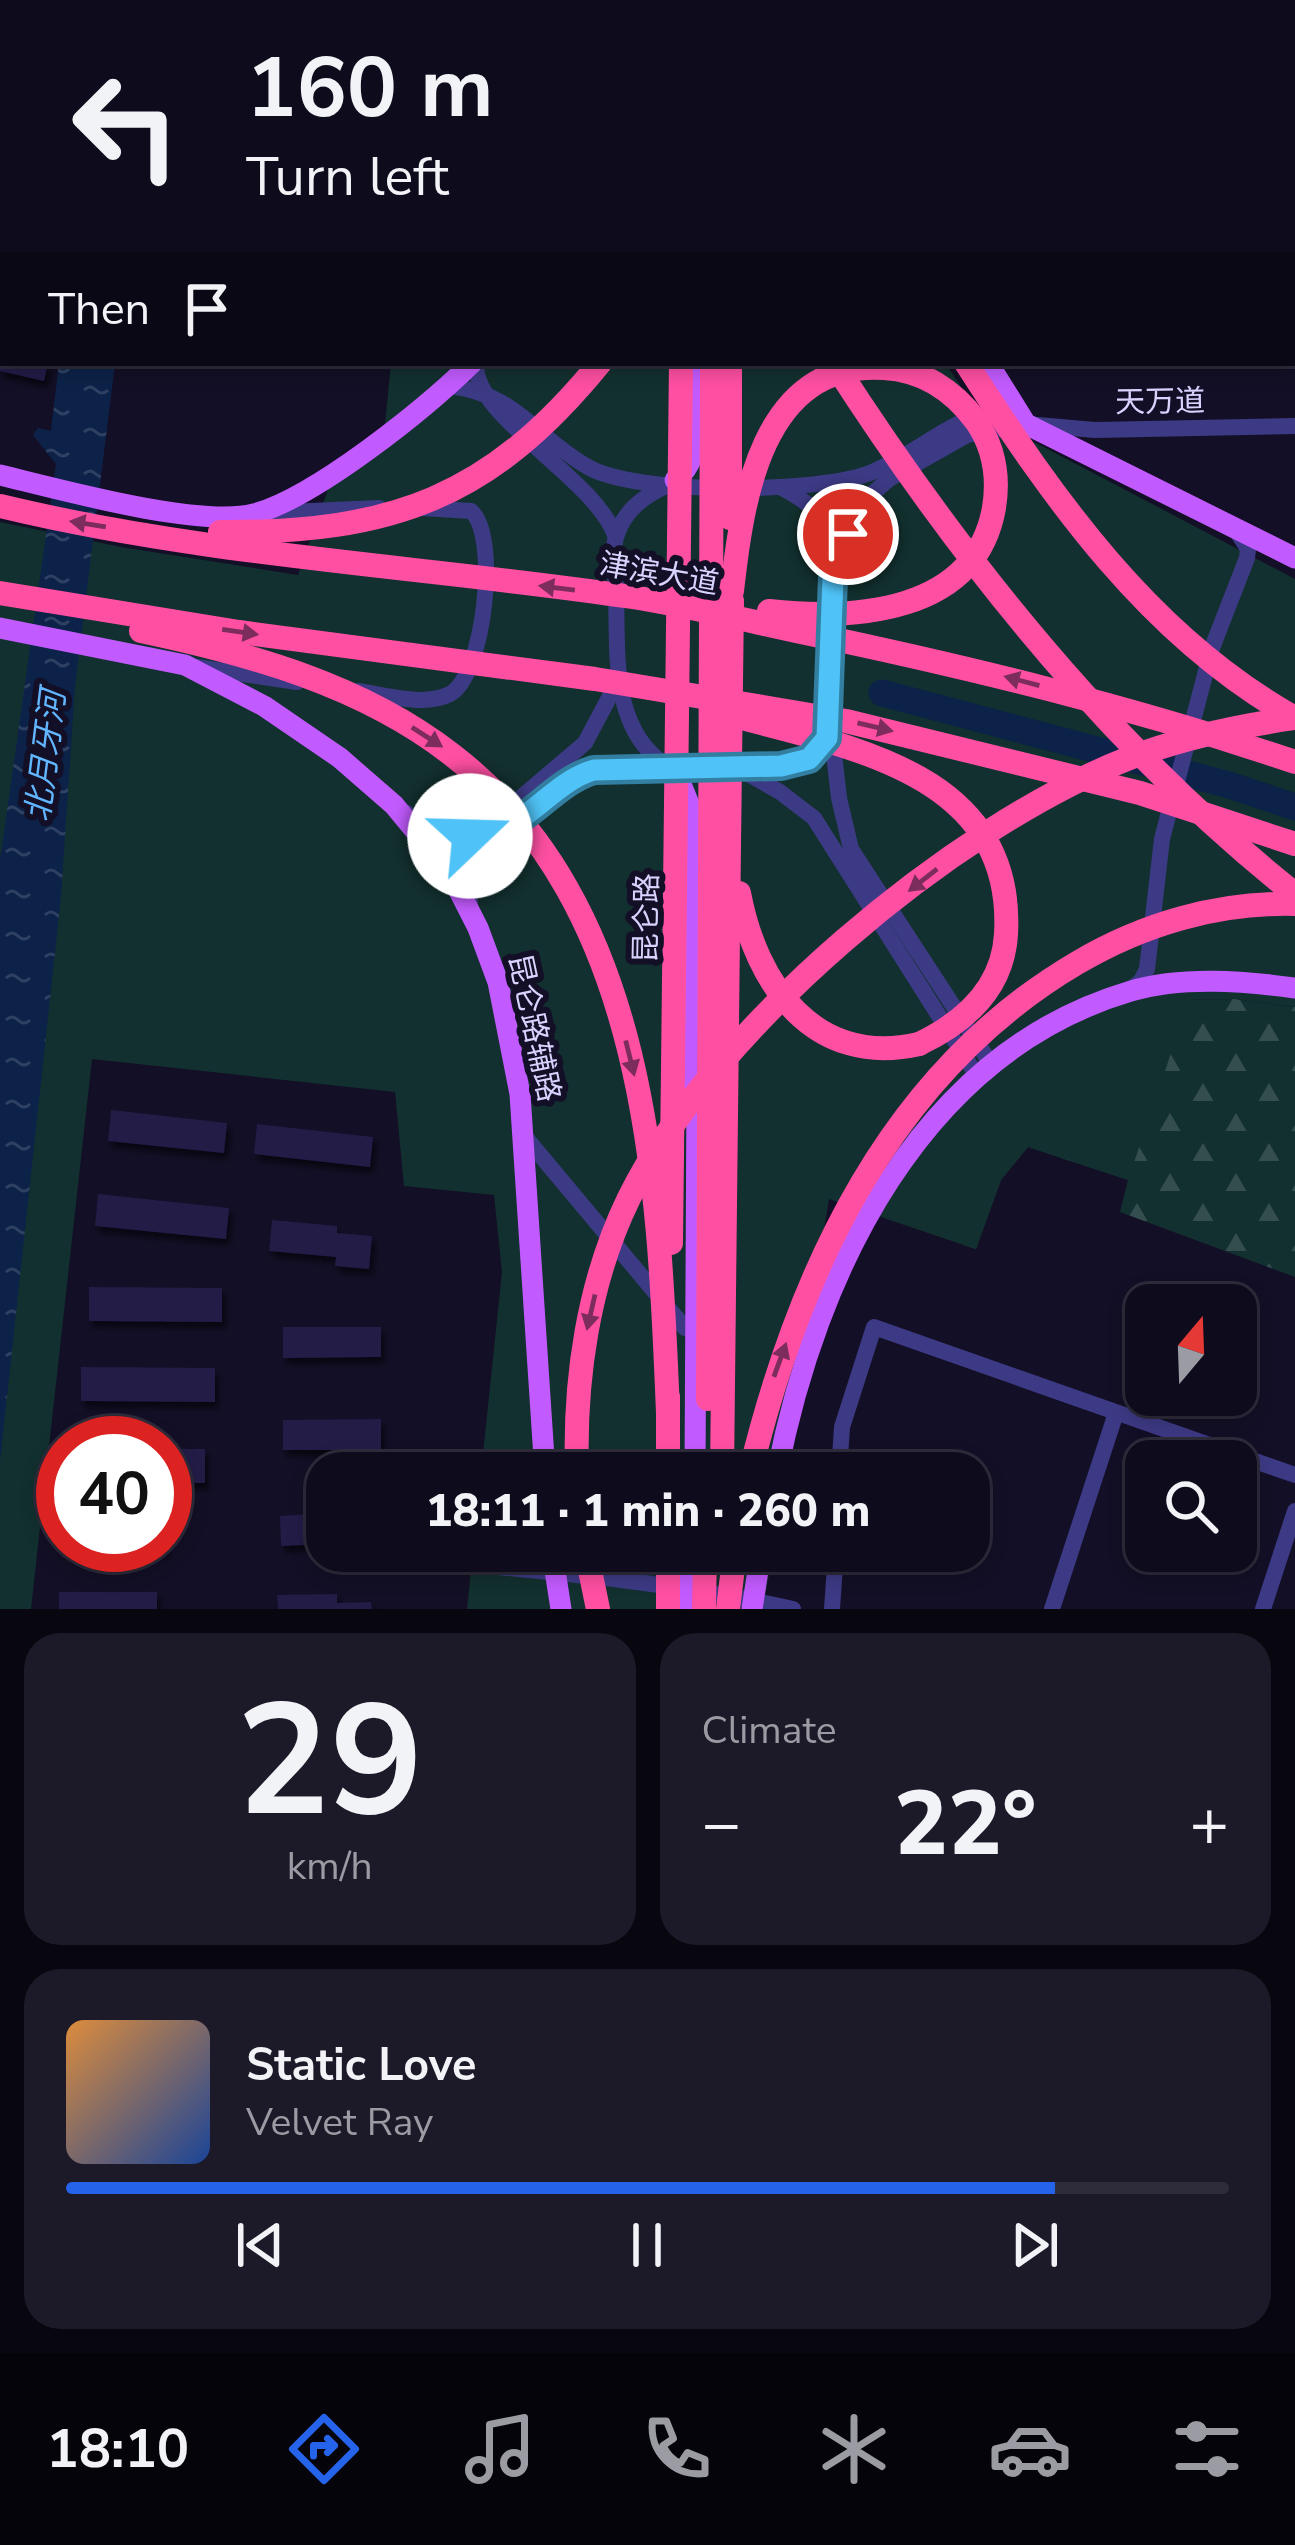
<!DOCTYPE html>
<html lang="en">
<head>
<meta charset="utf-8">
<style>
	:root { --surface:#0e0b1c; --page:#1c1929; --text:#f1f3f6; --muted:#9b9ba3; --line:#2e2b3b; --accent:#2563eb }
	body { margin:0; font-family:"Nunito Sans","Noto Sans SC",sans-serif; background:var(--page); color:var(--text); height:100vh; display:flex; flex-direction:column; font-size:45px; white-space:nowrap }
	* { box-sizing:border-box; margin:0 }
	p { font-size:39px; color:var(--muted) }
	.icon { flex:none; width:66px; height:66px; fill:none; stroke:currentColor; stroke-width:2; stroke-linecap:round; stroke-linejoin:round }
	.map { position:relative; height:1609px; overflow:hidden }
	.side { display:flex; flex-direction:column; gap:24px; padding:24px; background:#08060f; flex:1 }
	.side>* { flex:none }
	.hud { position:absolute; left:0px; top:0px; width:1296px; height:366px; box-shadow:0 6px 18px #0003,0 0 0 3px var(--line); background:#0e0b1c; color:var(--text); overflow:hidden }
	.needle { width:78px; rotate:19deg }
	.buttons { position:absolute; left:1125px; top:1284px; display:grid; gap:24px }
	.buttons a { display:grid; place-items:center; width:132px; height:132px; border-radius:24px; background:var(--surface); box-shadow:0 6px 18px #0003,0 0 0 3px var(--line); font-size:60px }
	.speed { position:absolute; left:36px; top:1416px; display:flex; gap:24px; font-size:60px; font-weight:700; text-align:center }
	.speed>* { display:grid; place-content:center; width:156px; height:156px; border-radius:50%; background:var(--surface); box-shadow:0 6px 18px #0003,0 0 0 3px var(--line); line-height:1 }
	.speed .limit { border:18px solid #d22; background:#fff; color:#111 }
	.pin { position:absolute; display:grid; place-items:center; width:102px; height:102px; color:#fff; margin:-51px; border:6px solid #fff; border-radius:50%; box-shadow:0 3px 12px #0007 }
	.me { position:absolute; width:132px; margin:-66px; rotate:69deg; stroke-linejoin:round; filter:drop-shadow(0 0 9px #0008) }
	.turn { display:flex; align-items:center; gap:42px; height:252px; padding:0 48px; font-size:54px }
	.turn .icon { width:156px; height:156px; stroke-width:2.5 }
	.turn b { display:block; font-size:84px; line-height:102px }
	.then { display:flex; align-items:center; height:114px; padding:0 48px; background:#0003; gap:24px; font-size:45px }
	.big { font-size:90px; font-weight:800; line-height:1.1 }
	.side .tile { flex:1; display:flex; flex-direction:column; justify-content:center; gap:18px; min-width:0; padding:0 42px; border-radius:36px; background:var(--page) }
	.side .dial { align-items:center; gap:0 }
	.dial b { font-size:156px; line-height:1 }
	.song { display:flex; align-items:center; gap:36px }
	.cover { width:144px; height:144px; border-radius:18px; background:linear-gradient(135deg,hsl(30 70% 55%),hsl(220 70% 35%)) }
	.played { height:12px; border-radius:6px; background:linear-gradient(90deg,var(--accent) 85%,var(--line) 85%) }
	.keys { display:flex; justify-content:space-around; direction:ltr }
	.heat { display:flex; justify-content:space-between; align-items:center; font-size:66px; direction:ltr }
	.side .tiles { flex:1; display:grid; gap:24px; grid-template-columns:1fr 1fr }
	.tile:last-child { grid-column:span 2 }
	.trip { position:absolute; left:306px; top:1452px; width:684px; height:120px; border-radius:36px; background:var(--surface); box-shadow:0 6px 18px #0003,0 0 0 3px var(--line); font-weight:800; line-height:120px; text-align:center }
	.tab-bar { display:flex; height:192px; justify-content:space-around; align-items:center; background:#06040b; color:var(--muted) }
	.tab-bar .icon { width:84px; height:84px }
	.tab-bar .selected { color:var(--accent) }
	.tab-bar b { font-size:54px; color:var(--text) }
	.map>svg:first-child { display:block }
	.forest { fill:url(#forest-firs) }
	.park { fill:#12302f }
	.water { fill:url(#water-ripples) }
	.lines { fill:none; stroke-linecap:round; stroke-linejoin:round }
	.river { stroke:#0c2248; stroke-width:27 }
	.building { fill:#241b47; filter:url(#shadow) }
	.minor { stroke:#3d3a85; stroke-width:16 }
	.major { stroke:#c25bff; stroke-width:21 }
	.highway { stroke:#ff4fa3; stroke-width:24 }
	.highway-bridge { stroke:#ff4fa3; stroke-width:24 }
	.oneway { fill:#7d2c5e }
	.route-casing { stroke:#337fa1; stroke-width:30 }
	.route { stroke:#4fc3f7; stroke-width:21 }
	.labels { text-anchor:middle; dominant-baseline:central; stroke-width:12; stroke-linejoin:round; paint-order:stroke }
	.street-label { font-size:30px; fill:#d9d4ff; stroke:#130f26 }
	.water-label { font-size:33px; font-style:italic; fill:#62b6ff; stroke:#130f26 }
</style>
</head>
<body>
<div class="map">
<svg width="1295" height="1609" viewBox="0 0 1295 1609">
	<defs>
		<pattern id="forest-firs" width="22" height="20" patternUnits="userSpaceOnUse" patternTransform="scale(3)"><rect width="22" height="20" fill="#12302f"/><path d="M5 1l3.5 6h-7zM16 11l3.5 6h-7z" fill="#344d4e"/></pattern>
		<pattern id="water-ripples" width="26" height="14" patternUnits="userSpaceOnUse" patternTransform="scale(3)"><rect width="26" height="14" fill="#0c2248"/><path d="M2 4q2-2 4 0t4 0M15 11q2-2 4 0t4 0" fill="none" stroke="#2f4163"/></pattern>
		<filter id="shadow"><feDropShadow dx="3.5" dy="6" stdDeviation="3" flood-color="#0009"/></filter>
	</defs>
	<rect width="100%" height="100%" fill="#130f26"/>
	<path class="forest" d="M 1235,999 L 1295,1007 L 1295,1277 L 1120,1212 L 1128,1180 L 1028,1147 L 1001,1180 L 976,1249 L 884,1218 L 946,1136 L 1189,1000 Z"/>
	<g class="park">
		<path d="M 391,363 L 945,363 L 979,413 L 1295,579 L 1295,1007 L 1235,999 L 1189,1000 L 1128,1180 L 1028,1147 L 1001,1180 L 976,1249 L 829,1199 L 785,1473 L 481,1473 L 502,1272 L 494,1195 L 404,1186 L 395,1092 L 92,1059 L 31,1609 L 0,1609 L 0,522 L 121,547 L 298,575 L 329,486 L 383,444 Z"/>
		<path d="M 473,1551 L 773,1551 L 763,1609 L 467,1609 Z"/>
	</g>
	<path class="water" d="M 59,363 L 115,363 L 75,687 L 61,897 L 0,1462 L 0,860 L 56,464 L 33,435 L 38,428 L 51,431 Z"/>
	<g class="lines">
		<path class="river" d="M 882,693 L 1229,785 L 1295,807"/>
	</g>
	<g class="building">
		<path d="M 0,363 L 48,363 L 44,381 L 0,371 Z"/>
		<path d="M 111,1110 L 227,1123 L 224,1153 L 108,1141 Z"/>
		<path d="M 257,1124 L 373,1137 L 370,1167 L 254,1154 Z"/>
		<path d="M 98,1194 L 229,1208 L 226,1239 L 95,1226 Z"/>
		<path d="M 272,1220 L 337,1226 L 337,1233 L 372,1236 L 369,1269 L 335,1266 L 336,1257 L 269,1251 Z"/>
		<path d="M 89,1287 L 222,1288 L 222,1322 L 89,1321 Z"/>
		<path d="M 283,1327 L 381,1327 L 381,1357 L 283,1358 Z"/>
		<path d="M 81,1367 L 215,1368 L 215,1402 L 81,1401 Z"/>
		<path d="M 381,1419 L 381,1450 L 283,1450 L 283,1420 Z"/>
		<rect x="165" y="1449" width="40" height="34"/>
		<path d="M 327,1513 L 327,1544 L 281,1546 L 280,1516 Z"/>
		<rect x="67" y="1545" width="98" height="6"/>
		<rect x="59" y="1592" width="98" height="17"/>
		<path d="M 337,1594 L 337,1603 L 371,1602 L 372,1609 L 278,1609 L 277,1595 Z"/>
	</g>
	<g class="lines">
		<g class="minor">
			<path d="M 86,3 L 86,0"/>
			<path d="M 1170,3 L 1174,0"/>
			<path d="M 1293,49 L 1295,49"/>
			<path d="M 476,363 C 473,418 593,475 616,537"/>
			<path d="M 449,386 C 516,393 535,437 588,467 C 636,495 814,493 867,474 C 907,459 940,429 980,414"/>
			<path d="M 267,513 L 379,508"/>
			<path d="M 837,566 L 858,512 L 872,494 L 889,479 L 967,435 L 1026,424 L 1095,430 L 1295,426"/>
			<path d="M 197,667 L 297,682"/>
			<path d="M 358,691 C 385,695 424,707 450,694 C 484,676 500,536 471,511 L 423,508"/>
			<path d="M 832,736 L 839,798 L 851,849 L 991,1064"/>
			<path d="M 667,766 C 610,730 618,653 616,593 C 616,576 611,553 616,537 C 624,510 644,496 668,485"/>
			<path d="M 743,771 L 780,792 L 814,818 L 977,1076"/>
			<path d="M 405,812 C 507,879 516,792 594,770 L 781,767 C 796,765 813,761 822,748 C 838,727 836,550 824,524 C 815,507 799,497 782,488"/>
			<path d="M 470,907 L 469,869 L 485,828 L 585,743 L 619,679"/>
			<path d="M 1131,989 L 1141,981 L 1147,969 L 1162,839 L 1212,648 L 1247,558 L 1248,549 L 1235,529"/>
			<path d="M 526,1138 L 685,1328"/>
			<path d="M 839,1473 L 842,1427 L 874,1327 L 1295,1475"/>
			<path d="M 389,1557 C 524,1570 661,1579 793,1609"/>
			<path d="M 832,1609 L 836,1551"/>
			<path d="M 1052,1609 L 1116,1413"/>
			<path d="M 1263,1609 L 1295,1511"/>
		</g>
		<g class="major">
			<path d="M 792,0 L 794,3"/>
			<path d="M 549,3 L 549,0"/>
			<path d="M 703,3 L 703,0"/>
			<path d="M 988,363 L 1026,424 L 1295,558"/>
			<path d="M 0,475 C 58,489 199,528 254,514 C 316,497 425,409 472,363"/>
			<path d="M 675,480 C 708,456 695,400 695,363"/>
			<path d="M 0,628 L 185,665 L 264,706 L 340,758 L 394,805 L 450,873 L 478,928 L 498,982 L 520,1094 L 545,1473"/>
			<path d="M 678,777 L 689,804 L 687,1103"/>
			<path d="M 695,1473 L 697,1090"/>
			<path d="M 777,1473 C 816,1273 920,1053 1131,991 C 1182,976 1243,981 1295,988"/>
			<path d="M 552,1551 L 561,1609"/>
			<path d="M 682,1609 L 683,1551"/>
			<path d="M 752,1609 L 761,1551"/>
		</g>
		<g class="highway">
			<path d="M 643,0 L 644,3"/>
			<path d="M 767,0 L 767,3"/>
			<path d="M 665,3 L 665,0"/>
			<path d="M 685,3 L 685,0"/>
			<path d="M 731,3 L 731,0"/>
			<path d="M 739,893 C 756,984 814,1068 919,1044"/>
			<path d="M 708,1399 L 709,1131"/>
			<path d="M 722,1473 L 729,845"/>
		</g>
		<g class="highway-bridge">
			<path d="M 834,363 C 960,559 1112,749 1295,894"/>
			<path d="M 966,363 C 1054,500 1150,637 1295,718"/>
			<path d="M 0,506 C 207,556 422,566 632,597 C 689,606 745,620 801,632 C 968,667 1133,707 1295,762"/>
			<path d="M 730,518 L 730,363"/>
			<path d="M 220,532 C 392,533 490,498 600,363"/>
			<path d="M 732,591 C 742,501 761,360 884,368 C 922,370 953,390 976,421 C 994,447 999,477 994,508 C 975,614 853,620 769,611"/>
			<path d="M 0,593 L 239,632 L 595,679 L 846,721 L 1140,793 L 1295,844"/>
			<path d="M 141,631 C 250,654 362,685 451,754 C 649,905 659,1186 668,1413"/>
			<path d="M 730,715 C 849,747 1015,773 1006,934 C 1003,988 965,1022 919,1044"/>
			<path d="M 729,845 L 732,601"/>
			<path d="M 709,1131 L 712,363"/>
			<path d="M 671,1243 L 681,363"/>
			<path d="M 577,1473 C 574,1380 588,1282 629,1198 C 712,1029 953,827 1127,759 C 1181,738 1238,726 1295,718"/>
			<path d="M 668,1473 L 668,1397"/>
			<path d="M 750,1473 C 799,1271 890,1073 1077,963 C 1143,924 1218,902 1295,904"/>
			<path d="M 586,1551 L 598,1609"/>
			<path d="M 668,1551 L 668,1609"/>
			<path d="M 704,1609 L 705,1551"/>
			<path d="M 728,1609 L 735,1551"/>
		</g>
	</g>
	<defs><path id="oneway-solid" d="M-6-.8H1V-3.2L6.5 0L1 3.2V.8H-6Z" transform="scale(3)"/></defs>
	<g class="oneway">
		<use href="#oneway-solid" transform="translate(88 524) rotate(-171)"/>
		<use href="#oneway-solid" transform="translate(557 588) rotate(-173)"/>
		<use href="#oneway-solid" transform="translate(240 632) rotate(8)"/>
		<use href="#oneway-solid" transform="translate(1022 681) rotate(-165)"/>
		<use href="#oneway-solid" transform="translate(875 727) rotate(13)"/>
		<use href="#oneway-solid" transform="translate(427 737) rotate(33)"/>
		<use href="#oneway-solid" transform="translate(923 880) rotate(142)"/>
		<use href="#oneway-solid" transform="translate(630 1058) rotate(76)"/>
		<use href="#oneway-solid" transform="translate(591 1312) rotate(103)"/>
		<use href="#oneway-solid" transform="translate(780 1360) rotate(-70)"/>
	</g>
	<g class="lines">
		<defs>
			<path id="route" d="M 470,836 C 521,838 548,783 594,770 L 781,766 L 809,759 L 827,738 L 833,578 L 848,534"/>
		</defs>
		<use href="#route" class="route-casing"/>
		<use href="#route" class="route"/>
	</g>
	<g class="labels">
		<g class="street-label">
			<text transform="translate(1160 402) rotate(-1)">天万道</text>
			<text transform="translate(659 574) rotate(10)">津滨大道</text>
			<text transform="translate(647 918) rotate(-89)">昆仑路</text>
			<text transform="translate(534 1028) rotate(78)">昆仑路辅路</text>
		</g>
		<g class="water-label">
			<text transform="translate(46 756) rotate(-83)">北月牙河</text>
		</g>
	</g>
</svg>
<div class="buttons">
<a><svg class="needle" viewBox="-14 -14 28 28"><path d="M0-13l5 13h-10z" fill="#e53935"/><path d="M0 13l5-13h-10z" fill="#9b9ba3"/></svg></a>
<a><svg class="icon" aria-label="search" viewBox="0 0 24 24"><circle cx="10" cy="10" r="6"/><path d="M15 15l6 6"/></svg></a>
</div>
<div class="speed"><div class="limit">40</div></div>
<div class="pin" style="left:848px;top:534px;background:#d93025"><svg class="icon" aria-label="arrive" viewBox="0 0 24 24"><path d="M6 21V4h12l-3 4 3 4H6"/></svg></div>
<svg class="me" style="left:470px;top:836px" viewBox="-20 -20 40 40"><circle r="19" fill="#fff"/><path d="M0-13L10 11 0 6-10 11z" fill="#4fc3f7"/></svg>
<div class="trip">18:11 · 1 min · 260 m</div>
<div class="hud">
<div class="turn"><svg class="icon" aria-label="left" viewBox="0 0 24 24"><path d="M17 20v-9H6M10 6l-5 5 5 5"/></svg><div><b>160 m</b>Turn left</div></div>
<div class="then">Then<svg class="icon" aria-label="arrive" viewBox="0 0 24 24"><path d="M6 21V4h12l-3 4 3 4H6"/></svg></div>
</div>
</div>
<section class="side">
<div class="tiles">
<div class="tile dial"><b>29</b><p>km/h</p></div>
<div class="tile"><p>Climate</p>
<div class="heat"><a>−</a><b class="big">22°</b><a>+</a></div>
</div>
<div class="tile">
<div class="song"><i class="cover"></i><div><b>Static Love</b><p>Velvet Ray</p></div></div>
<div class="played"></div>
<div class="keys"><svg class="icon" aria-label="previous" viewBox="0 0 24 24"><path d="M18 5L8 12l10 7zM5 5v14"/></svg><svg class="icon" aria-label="pause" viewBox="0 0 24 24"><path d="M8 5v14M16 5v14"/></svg><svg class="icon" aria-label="next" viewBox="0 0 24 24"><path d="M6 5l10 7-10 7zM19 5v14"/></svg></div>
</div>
</div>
</section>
<nav class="tab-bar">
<b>18:10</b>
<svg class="icon selected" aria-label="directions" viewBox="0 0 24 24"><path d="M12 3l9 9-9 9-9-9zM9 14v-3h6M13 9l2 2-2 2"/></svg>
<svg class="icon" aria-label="music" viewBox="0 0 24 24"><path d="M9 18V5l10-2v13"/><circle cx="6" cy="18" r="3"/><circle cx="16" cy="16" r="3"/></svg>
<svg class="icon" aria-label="phone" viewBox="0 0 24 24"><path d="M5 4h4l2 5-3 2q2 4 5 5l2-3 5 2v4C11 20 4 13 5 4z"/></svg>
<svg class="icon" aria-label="climate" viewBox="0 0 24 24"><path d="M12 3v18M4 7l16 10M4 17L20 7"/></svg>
<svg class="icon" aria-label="car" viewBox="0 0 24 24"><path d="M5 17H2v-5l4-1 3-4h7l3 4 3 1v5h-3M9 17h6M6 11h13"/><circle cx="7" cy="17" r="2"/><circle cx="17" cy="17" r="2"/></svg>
<svg class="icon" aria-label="filters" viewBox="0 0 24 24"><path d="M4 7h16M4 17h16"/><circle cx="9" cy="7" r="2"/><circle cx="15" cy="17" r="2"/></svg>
</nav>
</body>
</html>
